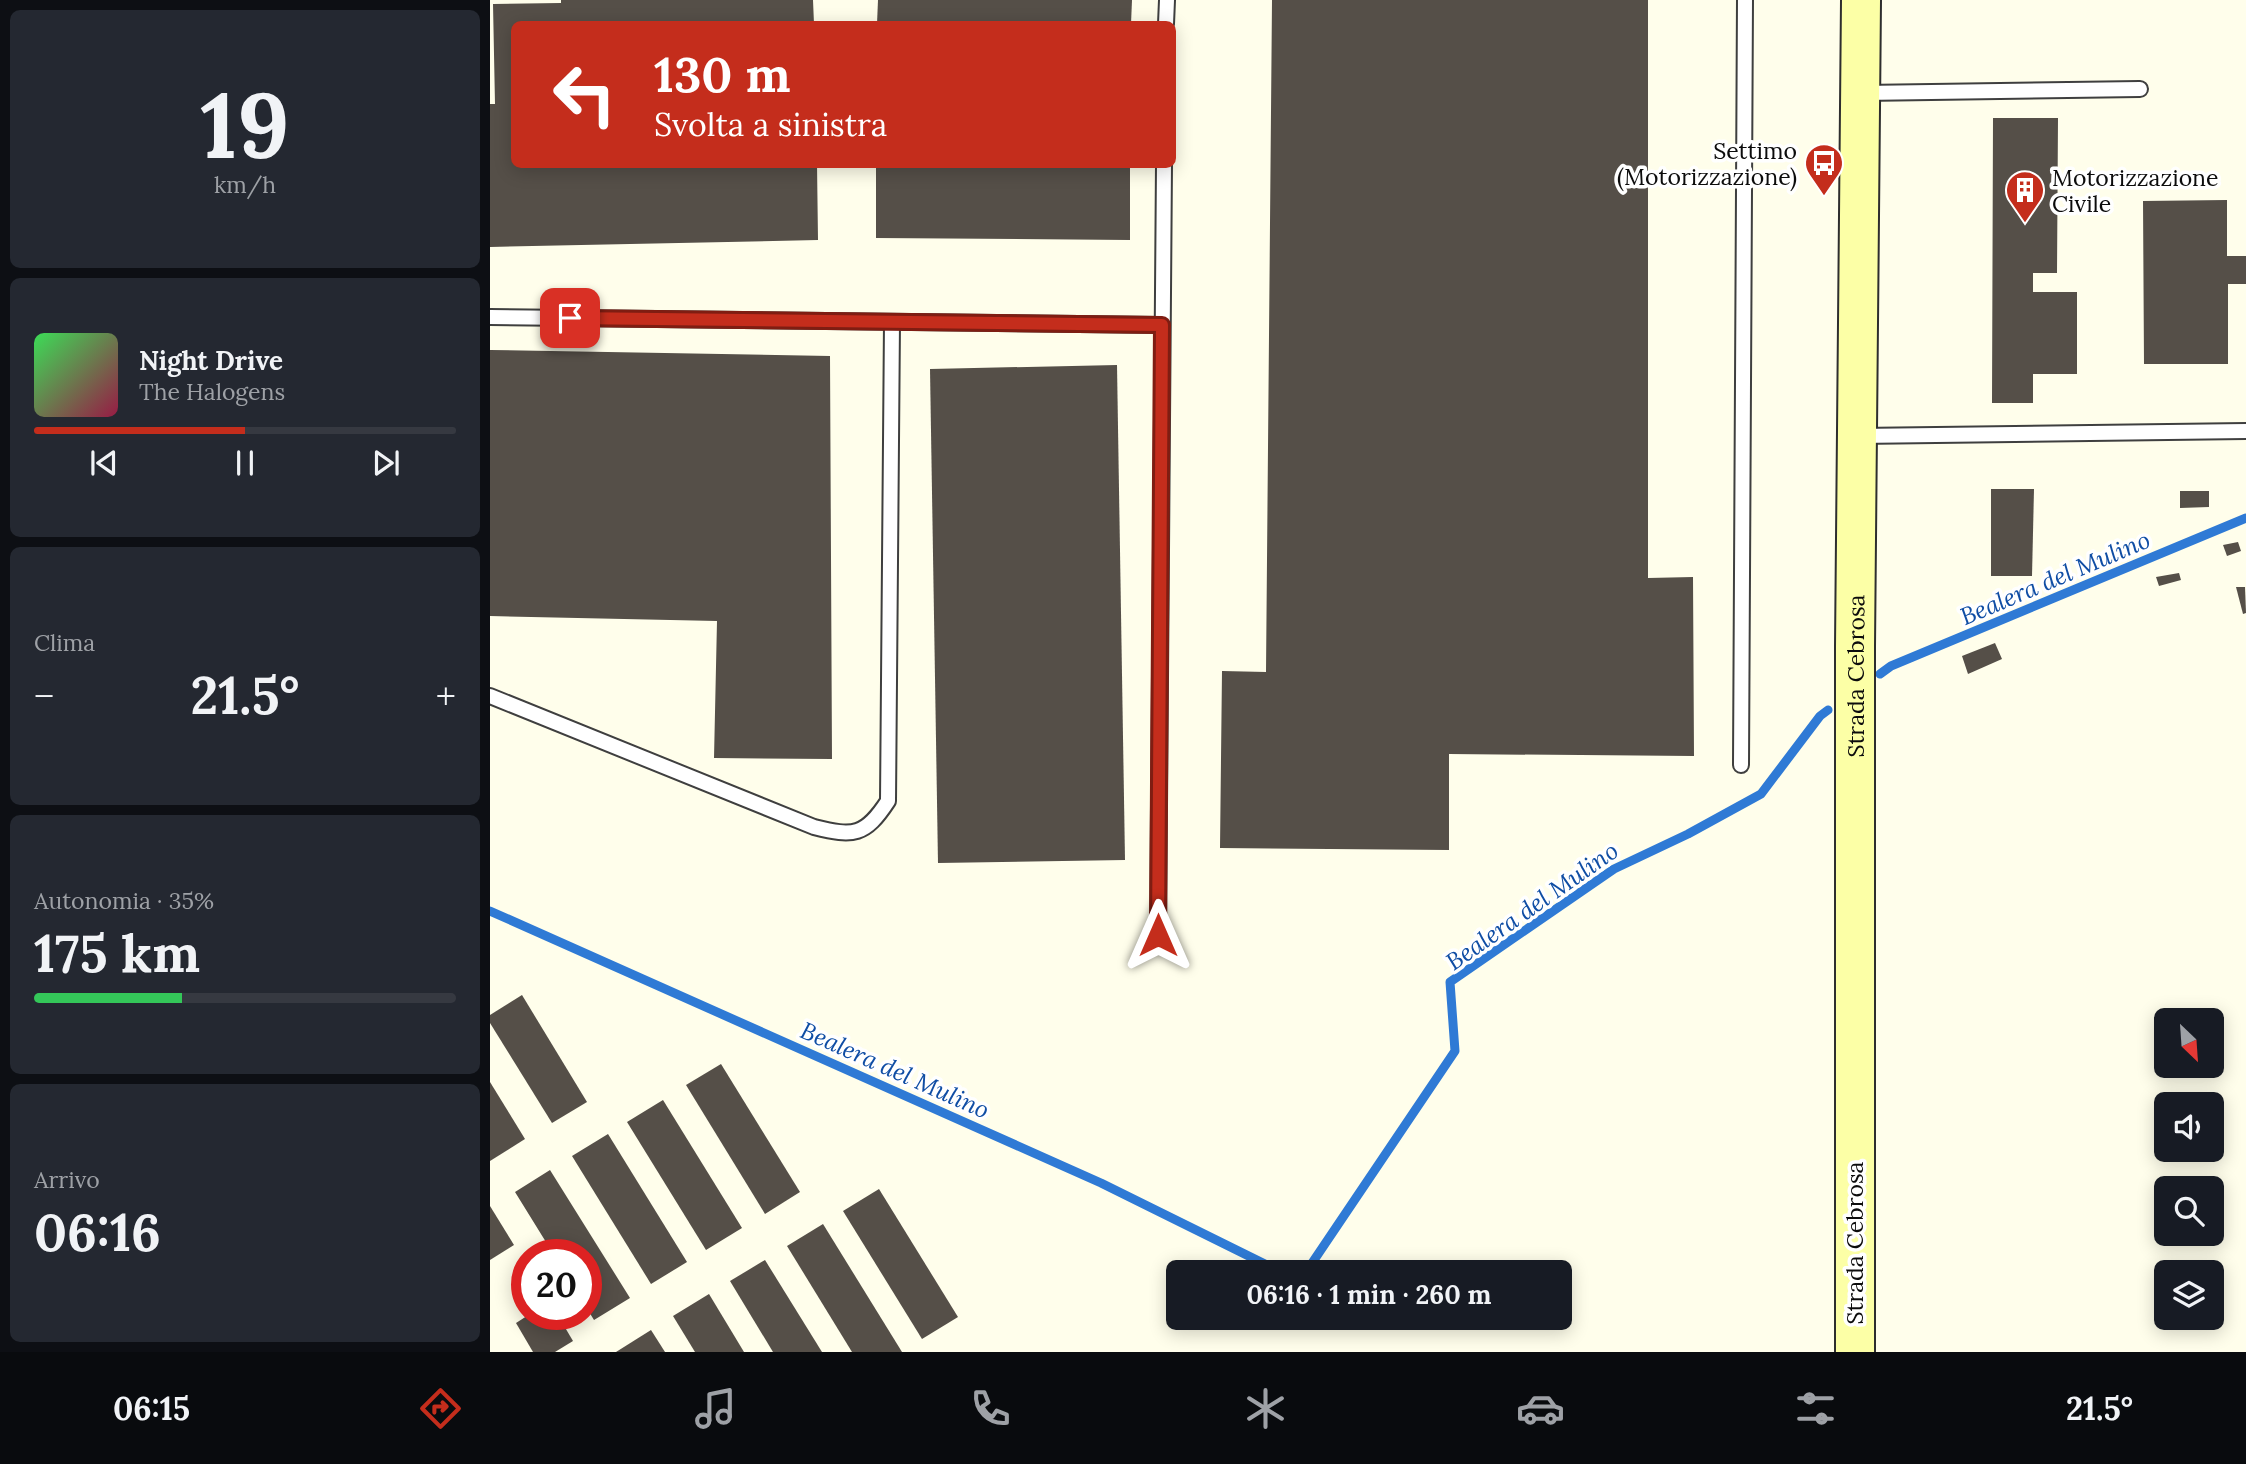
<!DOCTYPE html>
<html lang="it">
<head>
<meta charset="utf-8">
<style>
	:root { --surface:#171b24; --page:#242831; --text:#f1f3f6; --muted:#9ea1a6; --line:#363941; --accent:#c42d1c }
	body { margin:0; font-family:Lora,serif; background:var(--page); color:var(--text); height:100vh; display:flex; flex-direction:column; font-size:26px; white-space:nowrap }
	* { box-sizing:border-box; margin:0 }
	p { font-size:23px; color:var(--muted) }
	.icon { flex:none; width:38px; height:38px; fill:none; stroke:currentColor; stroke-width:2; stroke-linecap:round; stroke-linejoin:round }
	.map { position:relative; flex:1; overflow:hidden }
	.sheet { display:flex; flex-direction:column; gap:10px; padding:10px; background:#0d0f14; width:490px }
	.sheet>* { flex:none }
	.guide { position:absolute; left:21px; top:21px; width:665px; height:147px; border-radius:10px; box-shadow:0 4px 18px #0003; background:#c42d1c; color:#fff; overflow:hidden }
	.needle { width:46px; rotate:155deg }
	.fabs { position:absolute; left:1664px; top:1008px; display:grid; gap:14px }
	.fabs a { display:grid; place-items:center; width:70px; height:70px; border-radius:10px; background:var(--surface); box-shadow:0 4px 18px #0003; font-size:35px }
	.speed { position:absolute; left:21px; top:1239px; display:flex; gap:14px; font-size:35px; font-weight:700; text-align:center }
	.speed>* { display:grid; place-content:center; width:91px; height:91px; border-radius:50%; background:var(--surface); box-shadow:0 4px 18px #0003; line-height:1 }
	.speed .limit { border:10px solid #d22; background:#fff; color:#111 }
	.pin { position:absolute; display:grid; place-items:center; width:60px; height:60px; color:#fff; margin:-30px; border-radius:14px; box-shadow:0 4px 10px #0006 }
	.me { position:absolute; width:77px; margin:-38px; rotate:0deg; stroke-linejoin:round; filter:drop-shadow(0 0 5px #0008) }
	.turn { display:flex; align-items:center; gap:24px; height:147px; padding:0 28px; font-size:32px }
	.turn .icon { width:91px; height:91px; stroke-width:2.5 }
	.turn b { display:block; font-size:49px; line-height:60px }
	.big { font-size:52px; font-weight:700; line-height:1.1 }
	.sheet .tile { flex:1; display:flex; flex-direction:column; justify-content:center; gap:10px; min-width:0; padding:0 24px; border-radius:10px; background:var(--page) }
	.sheet .dial { align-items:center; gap:0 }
	.dial b { font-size:91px; line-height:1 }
	.song { display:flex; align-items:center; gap:21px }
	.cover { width:84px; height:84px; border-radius:10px; background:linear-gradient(135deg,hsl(130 70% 55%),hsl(340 70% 35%)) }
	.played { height:7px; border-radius:4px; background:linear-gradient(90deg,var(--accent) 50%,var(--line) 50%) }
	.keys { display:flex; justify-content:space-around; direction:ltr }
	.heat { display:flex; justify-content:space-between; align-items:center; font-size:38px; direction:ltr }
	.charge { height:10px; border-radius:5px; background:linear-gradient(90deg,#34c759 35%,var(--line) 0) }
	.trip { position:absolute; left:676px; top:1260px; width:406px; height:70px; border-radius:10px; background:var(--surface); box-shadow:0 4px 18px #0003; font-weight:700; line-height:70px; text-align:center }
	.dock { display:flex; height:112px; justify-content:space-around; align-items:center; background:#090b0e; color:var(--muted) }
	.dock .icon { width:49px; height:49px }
	.dock .current { color:var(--accent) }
	.dock b { font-size:32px; color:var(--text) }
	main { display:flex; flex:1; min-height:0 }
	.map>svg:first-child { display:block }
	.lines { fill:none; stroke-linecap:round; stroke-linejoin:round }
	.stream { stroke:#2f7ad5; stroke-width:9 }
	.building { fill:#554f48 }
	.service-casing { stroke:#3f3f3f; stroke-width:18 }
	.secondary-casing { stroke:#2e2e2e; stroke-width:42 }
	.service { stroke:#fff; stroke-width:14 }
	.secondary { stroke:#fcffa6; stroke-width:38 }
	.route-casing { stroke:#7f1d12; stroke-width:18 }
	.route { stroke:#c42d1c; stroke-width:12 }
	.labels { text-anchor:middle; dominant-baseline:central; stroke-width:7; stroke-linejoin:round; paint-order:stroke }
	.poi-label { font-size:23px; fill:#0c0c0c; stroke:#fff; text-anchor:end }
	.street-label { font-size:23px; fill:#0c0c0c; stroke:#fff }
	.water-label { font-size:24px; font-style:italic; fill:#0f4da4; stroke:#fff }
</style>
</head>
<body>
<main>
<section class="sheet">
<div class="tile dial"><b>19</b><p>km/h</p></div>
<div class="tile">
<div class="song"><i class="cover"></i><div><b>Night Drive</b><p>The Halogens</p></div></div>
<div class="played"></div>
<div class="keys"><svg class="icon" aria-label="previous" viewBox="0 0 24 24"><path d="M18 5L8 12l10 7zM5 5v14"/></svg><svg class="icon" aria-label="pause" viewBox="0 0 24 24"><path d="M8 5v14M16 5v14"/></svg><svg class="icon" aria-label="next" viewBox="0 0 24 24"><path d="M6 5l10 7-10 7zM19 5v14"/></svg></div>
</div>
<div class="tile"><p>Clima</p>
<div class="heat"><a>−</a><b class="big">21.5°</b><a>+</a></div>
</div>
<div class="tile"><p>Autonomia · 35%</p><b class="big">175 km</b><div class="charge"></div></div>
<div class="tile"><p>Arrivo</p><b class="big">06:16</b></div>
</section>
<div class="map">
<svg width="1756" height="1352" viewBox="0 0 1756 1352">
	<rect width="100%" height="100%" fill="#fffeeb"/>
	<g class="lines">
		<g class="stream">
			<path d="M 1390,674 L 1401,666 L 1756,518"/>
			<path d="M 0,911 L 611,1183 L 791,1272"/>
			<path d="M 816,1272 L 965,1051 L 960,982 L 1124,869 L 1198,834 L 1271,794 L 1330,716 L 1338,710"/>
		</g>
	</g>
	<g class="building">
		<path d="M 71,0 L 323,0 L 324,24 L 24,24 L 24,164 L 327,164 L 328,240 L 0,247 L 0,104 L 5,104 L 3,4 L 71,3 Z"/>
		<path d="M 388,0 L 642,0 L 641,24 L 387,24 Z"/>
		<path d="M 782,0 L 1158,0 L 1158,578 L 1203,577 L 1204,756 L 959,754 L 959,850 L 730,848 L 732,671 L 776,672 Z"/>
		<path d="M 1503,118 L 1568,118 L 1567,273 L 1543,273 L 1543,292 L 1587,292 L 1587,374 L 1543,374 L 1543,403 L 1502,403 Z"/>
		<path d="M 386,164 L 640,164 L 640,240 L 386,238 Z"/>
		<path d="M 1737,200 L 1737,256 L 1756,256 L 1756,284 L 1738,284 L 1738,364 L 1654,364 L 1653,201 Z"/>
		<path d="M 0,350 L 340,356 L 342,759 L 224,758 L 227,621 L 0,616 Z"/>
		<path d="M 627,365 L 635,860 L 448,863 L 440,369 Z"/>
		<path d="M 1501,489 L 1544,489 L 1542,576 L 1501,576 Z"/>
		<path d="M 1690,491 L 1719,491 L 1719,507 L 1690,508 Z"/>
		<path d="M 1748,542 L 1751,551 L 1737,556 L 1733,545 Z"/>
		<path d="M 1689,573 L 1691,580 L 1669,586 L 1666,577 Z"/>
		<path d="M 1746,587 L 1755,587 L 1756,613 L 1753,614 Z"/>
		<path d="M 1505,643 L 1512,659 L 1478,674 L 1472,656 Z"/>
		<path d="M 32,995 L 97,1102 L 62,1123 L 0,1023 L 0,1015 Z"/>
		<path d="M 231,1064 L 310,1192 L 275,1214 L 196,1085 Z"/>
		<path d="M 0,1082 L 35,1139 L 0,1161 Z"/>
		<path d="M 173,1100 L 252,1228 L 216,1250 L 137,1122 Z"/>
		<path d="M 118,1134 L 197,1262 L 161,1284 L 82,1156 Z"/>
		<path d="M 60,1170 L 140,1298 L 104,1320 L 96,1307 L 96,1255 L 64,1255 L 25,1192 Z"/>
		<path d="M 389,1189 L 468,1317 L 432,1339 L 353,1211 Z"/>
		<path d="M 0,1206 L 24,1245 L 0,1260 Z"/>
		<path d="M 333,1224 L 412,1352 L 362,1352 L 297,1246 Z"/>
		<path d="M 275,1260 L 332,1352 L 283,1352 L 240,1281 Z"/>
		<path d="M 219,1294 L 254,1352 L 205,1352 L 183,1316 Z"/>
		<path d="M 40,1314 L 67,1314 L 83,1341 L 65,1352 L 43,1352 L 26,1323 Z"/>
		<path d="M 161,1330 L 175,1352 L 126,1352 Z"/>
	</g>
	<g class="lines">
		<defs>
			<g id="service">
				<path d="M 676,24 L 677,0"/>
				<path d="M 1373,93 L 1650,89"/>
				<path d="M 0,317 L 672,325"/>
				<path d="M 1368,436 L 1756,431"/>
				<path d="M 0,696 L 324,827 C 364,837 375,836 398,801 L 402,322"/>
				<path d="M 1251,765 L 1255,0"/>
				<path d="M 668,935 L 674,164"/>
			</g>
			<g id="secondary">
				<path id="s1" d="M 1365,1352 L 1365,646 L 1371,0"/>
			</g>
		</defs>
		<use href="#service" class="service-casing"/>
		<use href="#secondary" class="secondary-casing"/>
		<use href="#service" class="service"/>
		<use href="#secondary" class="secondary"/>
	</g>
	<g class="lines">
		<defs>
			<path id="route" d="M 80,318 L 672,325 L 668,935"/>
		</defs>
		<use href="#route" class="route-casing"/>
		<use href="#route" class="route"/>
	</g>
	<defs>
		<symbol id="bus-pin" viewBox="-11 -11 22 30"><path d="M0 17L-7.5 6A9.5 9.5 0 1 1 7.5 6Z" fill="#c42d1c" stroke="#fff"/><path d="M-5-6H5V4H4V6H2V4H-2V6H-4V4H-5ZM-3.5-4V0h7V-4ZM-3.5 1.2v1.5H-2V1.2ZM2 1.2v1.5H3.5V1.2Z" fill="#fff"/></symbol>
		<symbol id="building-pin" viewBox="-11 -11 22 30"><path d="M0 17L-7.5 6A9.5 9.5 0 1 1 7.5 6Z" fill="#c42d1c" stroke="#fff"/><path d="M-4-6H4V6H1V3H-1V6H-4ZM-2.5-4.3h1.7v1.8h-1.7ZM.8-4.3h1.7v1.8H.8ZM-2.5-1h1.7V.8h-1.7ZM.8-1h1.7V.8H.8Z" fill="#fff"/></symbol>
	</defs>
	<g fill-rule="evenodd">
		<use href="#bus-pin" x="1312" y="141" width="44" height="60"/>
		<use href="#building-pin" x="1513" y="168" width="44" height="60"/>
	</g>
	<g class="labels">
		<g class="poi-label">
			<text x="1307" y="150">Settimo<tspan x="1307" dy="26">(Motorizzazione)</tspan></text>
			<text x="1562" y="177" text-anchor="start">Motorizzazione<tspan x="1562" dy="26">Civile</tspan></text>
		</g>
		<g class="street-label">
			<text stroke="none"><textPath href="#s1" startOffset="676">Strada Cebrosa</textPath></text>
			<text transform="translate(1364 1243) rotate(-90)">Strada Cebrosa</text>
		</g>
		<g class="water-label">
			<text transform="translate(1565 578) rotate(-23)">Bealera del Mulino</text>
			<text transform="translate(1042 906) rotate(-35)">Bealera del Mulino</text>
			<text transform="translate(405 1070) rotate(24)">Bealera del Mulino</text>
		</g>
	</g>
</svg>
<div class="fabs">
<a><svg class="needle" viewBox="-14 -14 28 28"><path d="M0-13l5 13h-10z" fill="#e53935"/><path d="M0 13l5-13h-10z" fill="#9ea1a6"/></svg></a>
<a><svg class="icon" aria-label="sound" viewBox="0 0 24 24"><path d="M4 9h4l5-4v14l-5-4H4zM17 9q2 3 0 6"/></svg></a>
<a><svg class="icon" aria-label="search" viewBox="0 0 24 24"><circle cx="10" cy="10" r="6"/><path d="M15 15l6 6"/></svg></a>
<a><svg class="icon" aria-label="layers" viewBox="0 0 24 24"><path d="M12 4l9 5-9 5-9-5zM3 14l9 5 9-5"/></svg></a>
</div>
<div class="speed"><div class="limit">20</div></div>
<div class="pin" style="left:80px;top:318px;background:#d93025"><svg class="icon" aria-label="arrive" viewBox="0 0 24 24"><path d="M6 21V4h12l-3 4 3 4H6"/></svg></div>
<svg class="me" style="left:668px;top:935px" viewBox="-20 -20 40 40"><path d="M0-17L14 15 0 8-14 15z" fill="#c42d1c" stroke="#fff" stroke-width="4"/></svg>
<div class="trip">06:16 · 1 min · 260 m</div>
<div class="guide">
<div class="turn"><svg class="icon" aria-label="left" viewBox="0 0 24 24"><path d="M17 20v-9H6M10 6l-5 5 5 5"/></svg><div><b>130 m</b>Svolta a sinistra</div></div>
</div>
</div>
</main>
<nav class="dock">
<b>06:15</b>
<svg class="icon current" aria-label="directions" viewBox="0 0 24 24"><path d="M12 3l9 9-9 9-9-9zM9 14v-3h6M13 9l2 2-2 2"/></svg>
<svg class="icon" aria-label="music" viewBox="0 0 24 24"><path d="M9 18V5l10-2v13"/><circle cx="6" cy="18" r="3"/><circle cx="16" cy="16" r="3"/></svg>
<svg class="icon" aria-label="phone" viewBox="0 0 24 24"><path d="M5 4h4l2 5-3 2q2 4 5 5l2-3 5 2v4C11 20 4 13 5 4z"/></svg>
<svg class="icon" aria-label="climate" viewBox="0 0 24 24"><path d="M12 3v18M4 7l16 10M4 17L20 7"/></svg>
<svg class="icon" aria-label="car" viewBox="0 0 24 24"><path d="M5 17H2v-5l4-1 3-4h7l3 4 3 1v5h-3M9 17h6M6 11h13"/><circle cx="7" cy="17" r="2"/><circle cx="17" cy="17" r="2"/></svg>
<svg class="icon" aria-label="filters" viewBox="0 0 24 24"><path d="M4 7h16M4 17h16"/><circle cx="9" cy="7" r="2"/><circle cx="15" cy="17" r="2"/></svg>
<b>21.5°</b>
</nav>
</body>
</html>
